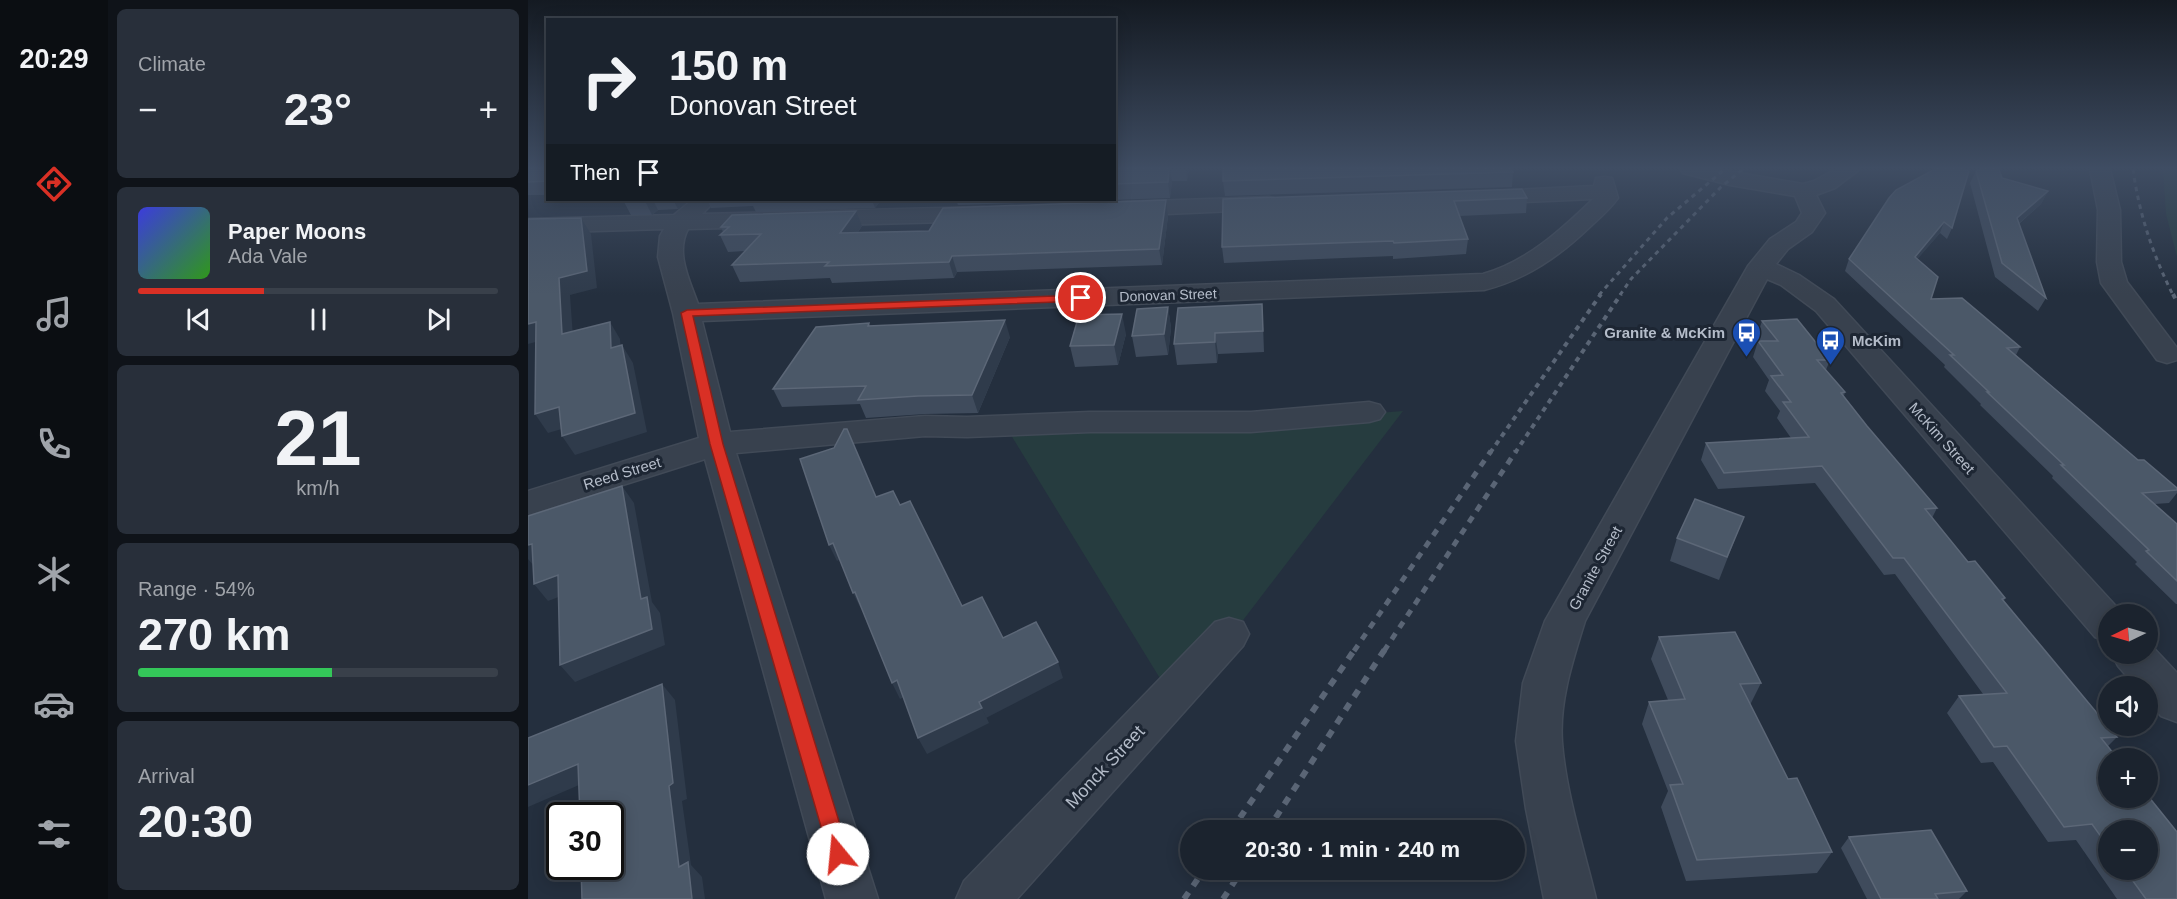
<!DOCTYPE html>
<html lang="en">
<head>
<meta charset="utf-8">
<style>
	:root { --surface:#1b232e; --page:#282f3a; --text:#f1f3f6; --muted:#a0a4aa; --line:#39404a; --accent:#d93025 }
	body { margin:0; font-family:Arial,sans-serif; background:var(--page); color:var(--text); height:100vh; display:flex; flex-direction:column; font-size:22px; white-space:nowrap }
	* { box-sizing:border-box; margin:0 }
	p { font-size:20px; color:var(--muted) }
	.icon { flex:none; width:33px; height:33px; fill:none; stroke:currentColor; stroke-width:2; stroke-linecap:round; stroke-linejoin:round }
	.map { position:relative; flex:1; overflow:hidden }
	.side { display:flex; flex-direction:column; gap:9px; padding:9px; background:#0f1319; width:420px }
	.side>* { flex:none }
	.hud { position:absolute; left:18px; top:18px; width:570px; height:183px; border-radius:0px; box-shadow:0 3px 15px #0003,0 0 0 2px var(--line); background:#1b232e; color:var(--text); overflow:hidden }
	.needle { width:39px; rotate:265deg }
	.controls { position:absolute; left:1570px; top:604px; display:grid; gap:12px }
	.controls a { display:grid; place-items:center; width:60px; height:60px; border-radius:50%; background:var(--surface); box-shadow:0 3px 15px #0003,0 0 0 2px var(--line); font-size:30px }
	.speed { position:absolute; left:18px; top:802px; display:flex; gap:12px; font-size:30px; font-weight:700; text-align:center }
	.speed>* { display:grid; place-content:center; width:78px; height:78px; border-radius:50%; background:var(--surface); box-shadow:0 3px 15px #0003,0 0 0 2px var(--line); line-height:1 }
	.speed .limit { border:3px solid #111; border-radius:9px; background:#fff; color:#111 }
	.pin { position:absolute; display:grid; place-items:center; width:51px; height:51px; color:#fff; margin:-26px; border:3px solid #fff; border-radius:50%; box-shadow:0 2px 6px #0007 }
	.me { position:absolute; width:66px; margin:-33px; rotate:343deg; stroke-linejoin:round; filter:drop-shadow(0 0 4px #0008) }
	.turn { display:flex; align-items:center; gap:21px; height:126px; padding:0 24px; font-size:27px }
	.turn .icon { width:78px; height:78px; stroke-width:2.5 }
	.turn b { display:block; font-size:42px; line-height:51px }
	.then { display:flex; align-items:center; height:57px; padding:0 24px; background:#0003; gap:12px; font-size:22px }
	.big { font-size:45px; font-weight:800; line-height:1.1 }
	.side .widget { flex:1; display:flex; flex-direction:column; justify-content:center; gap:9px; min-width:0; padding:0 21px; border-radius:9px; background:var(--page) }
	.side .dial { align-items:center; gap:0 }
	.dial b { font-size:78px; line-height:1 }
	.song { display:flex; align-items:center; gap:18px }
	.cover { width:72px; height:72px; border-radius:9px; background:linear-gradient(135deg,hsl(240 70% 55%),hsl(110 70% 35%)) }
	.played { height:6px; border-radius:3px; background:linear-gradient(90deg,var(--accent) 35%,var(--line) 35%) }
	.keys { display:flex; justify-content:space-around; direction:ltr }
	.heat { display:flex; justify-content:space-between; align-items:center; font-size:33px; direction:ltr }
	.charge { height:9px; border-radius:4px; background:linear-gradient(90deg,#34c759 54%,var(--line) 0) }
	.trip { position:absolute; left:652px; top:820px; width:345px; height:60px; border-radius:30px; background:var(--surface); box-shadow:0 3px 15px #0003,0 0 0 2px var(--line); font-weight:800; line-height:60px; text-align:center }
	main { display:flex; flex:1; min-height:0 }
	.menu { display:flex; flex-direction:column; width:108px; justify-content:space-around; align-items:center; background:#0b0e12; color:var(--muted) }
	.menu .icon { width:42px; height:42px }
	.menu .on { color:var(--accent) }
	.menu b { font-size:27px; color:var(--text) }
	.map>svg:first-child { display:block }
	.green { fill:#263c3f }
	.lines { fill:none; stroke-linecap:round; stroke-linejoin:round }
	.minor-casing { stroke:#414a57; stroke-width:3 }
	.minor { fill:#38414e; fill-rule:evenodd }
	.rail-far3 { stroke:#5a6575; stroke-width:3; stroke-dasharray:4.5 4.5; stroke-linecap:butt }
	.rail-far2 { stroke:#5a6575; stroke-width:4; stroke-dasharray:5 5; stroke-linecap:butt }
	.rail-far1 { stroke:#5a6575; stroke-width:5; stroke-dasharray:7 7; stroke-linecap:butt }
	.rail { stroke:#5a6575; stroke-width:6; stroke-dasharray:8 8; stroke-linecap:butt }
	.wall { fill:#3f4b5c; fill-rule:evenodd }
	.shaded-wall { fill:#2f3b4b }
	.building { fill:#4b5868; stroke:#5c6777; stroke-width:1.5 }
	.route { fill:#d93025; stroke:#8d1f18; stroke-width:1.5 }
	.labels { text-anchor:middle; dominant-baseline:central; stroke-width:6; stroke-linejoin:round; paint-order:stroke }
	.far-street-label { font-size:14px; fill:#b4bcc9; stroke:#1d2633 }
	.poi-label { font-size:15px; font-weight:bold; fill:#b4bcc9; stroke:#1d2633; text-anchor:end }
	.street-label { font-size:15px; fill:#b4bcc9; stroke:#1d2633 }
	.near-street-label { font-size:18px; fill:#b4bcc9; stroke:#1d2633 }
</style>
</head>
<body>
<main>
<nav class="menu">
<b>20:29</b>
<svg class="icon on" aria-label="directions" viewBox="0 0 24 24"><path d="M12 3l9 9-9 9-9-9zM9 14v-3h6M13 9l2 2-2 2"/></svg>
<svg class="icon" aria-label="music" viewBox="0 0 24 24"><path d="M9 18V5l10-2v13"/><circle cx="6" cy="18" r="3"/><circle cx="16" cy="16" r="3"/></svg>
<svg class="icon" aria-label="phone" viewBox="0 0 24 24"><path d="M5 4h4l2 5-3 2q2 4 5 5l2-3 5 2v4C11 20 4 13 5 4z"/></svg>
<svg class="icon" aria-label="climate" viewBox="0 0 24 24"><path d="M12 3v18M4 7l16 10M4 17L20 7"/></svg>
<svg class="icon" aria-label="car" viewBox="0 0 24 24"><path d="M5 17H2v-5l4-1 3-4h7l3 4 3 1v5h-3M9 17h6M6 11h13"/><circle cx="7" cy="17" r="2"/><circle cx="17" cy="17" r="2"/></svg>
<svg class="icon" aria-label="filters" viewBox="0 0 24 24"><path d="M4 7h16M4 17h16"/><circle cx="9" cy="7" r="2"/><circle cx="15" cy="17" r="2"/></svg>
</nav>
<section class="side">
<div class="widget"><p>Climate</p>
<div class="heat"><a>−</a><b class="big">23°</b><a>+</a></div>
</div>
<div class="widget">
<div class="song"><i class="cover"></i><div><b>Paper Moons</b><p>Ada Vale</p></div></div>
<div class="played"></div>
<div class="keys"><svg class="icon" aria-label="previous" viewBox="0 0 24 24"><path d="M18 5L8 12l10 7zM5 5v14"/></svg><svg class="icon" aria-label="pause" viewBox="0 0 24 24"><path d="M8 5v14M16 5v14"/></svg><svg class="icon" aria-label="next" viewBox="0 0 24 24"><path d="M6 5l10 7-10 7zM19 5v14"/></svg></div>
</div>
<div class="widget dial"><b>21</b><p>km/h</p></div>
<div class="widget"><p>Range · 54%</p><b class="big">270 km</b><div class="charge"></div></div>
<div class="widget"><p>Arrival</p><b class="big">20:30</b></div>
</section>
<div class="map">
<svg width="1649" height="899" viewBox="0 0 1649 899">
	<rect width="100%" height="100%" fill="#242f3e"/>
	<g class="green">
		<path d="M 1635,169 L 1649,169 L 1649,257 L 1638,214 Z"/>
		<path d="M 875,411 L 703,636 L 644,698 L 478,427 L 724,423 Z"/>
	</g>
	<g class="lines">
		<defs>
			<g id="minor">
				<path d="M 1152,169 L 1188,169 L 1275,184 L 1286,181 L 1308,169 L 1332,169 L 1307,188 L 1288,195 L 1297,213 L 1284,232 L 1260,249 L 1248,264 L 1271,275 L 1306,299 L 1596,615 L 1581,615 L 1581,642 L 1567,637 L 1288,311 L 1253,285 L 1239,279 L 1057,621 C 1045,660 1031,701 1034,742 C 1038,794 1056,849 1068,899 L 1016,899 L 998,809 L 988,741 L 995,683 L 1017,621 L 1220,266 L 1242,239 L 1268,222 L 1274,213 L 1267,196 L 1202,185 L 1155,173 Z"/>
				<path d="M 1562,169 L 1582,169 L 1592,210 L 1593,262 L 1599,282 L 1649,348 L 1649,360 L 1639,363 L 1629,360 L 1573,283 L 1569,262 L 1570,210 Z"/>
				<path d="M 1076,177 L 1084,178 L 1090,198 C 1083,208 1073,217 1064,225 C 1032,256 999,279 956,290 L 174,321 L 202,432 L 397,416 L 439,417 L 562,412 L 723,412 L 841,402 L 852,405 L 857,412 L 852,419 L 841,422 L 723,432 L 562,432 L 439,437 L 397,436 L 208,453 L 350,899 L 298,899 L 177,459 L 0,515 L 0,491 L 171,438 L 145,313 L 130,257 L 132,236 L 136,229 L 0,233 L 0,219 L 146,215 L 164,200 L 188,200 L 174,214 L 456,207 L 464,209 L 467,214 L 464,219 L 456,221 L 160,229 C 147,253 162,281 170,304 L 955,274 C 998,262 1033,230 1065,199 L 954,204 L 946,202 L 943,197 L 946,192 L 1066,186 L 1068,178 Z"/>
				<path d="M 741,197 L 749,199 L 752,204 L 749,209 L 594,216 L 586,214 L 583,209 L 586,204 L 594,202 Z"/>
				<path d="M 701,618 L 715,622 L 721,634 L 715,646 L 489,899 L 428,899 L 436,881 L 687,622 Z"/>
				<path d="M 1620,642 L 1649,673 L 1649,722 L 1633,716 L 1620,701 L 1620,687 L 1608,687 L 1590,666 L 1584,654 L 1620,654 Z"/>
			</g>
		</defs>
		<use href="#minor" class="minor-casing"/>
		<use href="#minor" class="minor"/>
		<g class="rail-far3">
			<path d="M 1605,169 C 1611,214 1625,255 1645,295"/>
			<path d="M 1071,295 L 1139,218 L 1197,169"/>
			<path d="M 1092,295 L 1103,279 L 1193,187 L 1215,169"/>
		</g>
		<g class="rail-far2">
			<path d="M 1645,294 L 1649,302"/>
			<path d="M 962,453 L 1073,294"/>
			<path d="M 987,453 L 1093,294"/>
		</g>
		<g class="rail-far1">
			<path d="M 826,651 L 963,451"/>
			<path d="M 856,651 L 988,451"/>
		</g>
		<g class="rail">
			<path d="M 703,831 L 827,649"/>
			<path d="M 739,831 L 857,649"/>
			<path d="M 656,899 L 676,870"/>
			<path d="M 695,899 L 714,870"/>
		</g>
	</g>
	<g class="wall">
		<rect x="0" y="169" width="20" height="26"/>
		<path d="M 586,169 L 661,169 L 659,181 L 644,181 L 642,198 L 430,205 L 428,200 L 586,200 Z"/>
		<path d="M 1407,169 L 1424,228 L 1419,239 L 1412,233 L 1389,259 L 1403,299 L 1492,347 L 1488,355 L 1610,460 L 1649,488 L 1649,493 L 1641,503 L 1627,504 L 1649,524 L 1649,604 L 1648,604 L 1607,564 L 1609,562 L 1524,478 L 1525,476 L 1452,405 L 1453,404 L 1416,367 L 1417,365 L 1317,271 L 1321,259 Z"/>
		<path d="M 1448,171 L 1520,191 L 1513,204 L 1491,224 L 1518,298 L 1510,311 L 1467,277 L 1442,183 Z"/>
		<path d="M 985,172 L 984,187 L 697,196 L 695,181 Z"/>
		<path d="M 999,198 L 998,213 L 931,216 L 940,239 L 938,254 L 865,259 L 865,256 L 696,263 L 694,247 L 695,199 Z"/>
		<path d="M 95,200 L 162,200 L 150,209 L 130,210 L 124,215 L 103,215 Z"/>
		<path d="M 179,200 L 353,200 L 347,208 L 228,212 L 225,206 L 183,208 Z"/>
		<path d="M 640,216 L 634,265 L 429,272 L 426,278 L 304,283 L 302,278 L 212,282 L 204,265 L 217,251 L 200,252 L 192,235 L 195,232 L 193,227 L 334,226 L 330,232 L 401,231 Z"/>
		<path d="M 640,307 L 643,328 L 640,355 L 608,357 L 604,336 Z"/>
		<path d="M 650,308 L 735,324 L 736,352 L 690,354 L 689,363 L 649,365 L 646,344 Z"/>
		<path d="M 1234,321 L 1302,360 L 1298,370 L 1317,392 L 1316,396 L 1339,426 L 1409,508 L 1404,518 L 1440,562 L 1477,598 L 1476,601 L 1589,737 L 1580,746 L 1649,899 L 1589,899 L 1548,840 L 1520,842 L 1465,762 L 1453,763 L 1419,713 L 1431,696 L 1455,694 L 1367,574 L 1356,575 L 1287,483 L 1190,489 L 1173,460 L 1178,443 L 1263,438 L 1249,418 L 1252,411 L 1237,391 L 1241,380 L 1225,357 L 1230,341 L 1233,341 L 1229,336 ZM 1581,831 L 1620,870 L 1581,870 Z"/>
		<path d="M 341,323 L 342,326 L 482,337 L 450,413 L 397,414 L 338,418 L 332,404 L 254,407 L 245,389 Z"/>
		<path d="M 598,334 L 590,365 L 547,367 L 542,346 Z"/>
		<path d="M 1149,538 L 1207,539 L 1191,580 L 1142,561 Z"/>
		<path d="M 1131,637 L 1233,683 L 1222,705 L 1260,779 L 1304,852 L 1289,873 L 1158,881 L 1133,807 L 1140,791 L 1114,724 L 1121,702 L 1140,700 L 1123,659 Z"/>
		<path d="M 1321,837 L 1439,891 L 1431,899 L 1339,899 L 1313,848 Z"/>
	</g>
	<g class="shaded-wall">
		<path d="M 641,169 L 642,169 L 644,181 L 642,198 L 640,182 Z"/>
		<path d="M 658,169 L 661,169 L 659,181 Z"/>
		<path d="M 1520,191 L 1513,204 L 1482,231 L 1489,218 Z"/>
		<path d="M 119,200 L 125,200 L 130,210 L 124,215 L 117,201 Z"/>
		<path d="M 145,200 L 162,200 L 150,209 Z"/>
		<path d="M 344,200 L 353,200 L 347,208 Z"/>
		<path d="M 638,200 L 640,216 L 634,265 L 631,249 Z"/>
		<path d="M 328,211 L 334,226 L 318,249 L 312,233 Z"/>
		<path d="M 53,218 L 63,234 L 69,288 L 42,295 L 46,351 L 34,334 L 31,278 Z"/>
		<path d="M 1416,222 L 1412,233 L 1381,269 L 1387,257 Z"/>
		<path d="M 424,256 L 429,272 L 426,278 L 421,262 Z"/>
		<path d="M 640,307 L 643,328 L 640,355 L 636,334 Z"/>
		<path d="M 594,314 L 598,334 L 590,365 L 586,345 Z"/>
		<path d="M 477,320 L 482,337 L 450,413 L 444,395 Z"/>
		<path d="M 8,322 L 19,339 L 0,344 L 0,324 Z"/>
		<path d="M 82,322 L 92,339 L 94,365 L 83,348 Z"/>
		<path d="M 687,333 L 690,354 L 689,363 L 687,342 Z"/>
		<path d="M 94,345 L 105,363 L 119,432 L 47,455 L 34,436 Z"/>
		<path d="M 31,407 L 44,426 L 20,433 L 7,414 Z"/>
		<path d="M 94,486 L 106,503 L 124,602 L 132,613 L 137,645 L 47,682 L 32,665 Z"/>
		<path d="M 305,543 L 313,559 L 309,561 L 301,545 Z"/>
		<path d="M 4,544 L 5,565 L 0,559 L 0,545 Z"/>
		<path d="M 30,575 L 44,592 L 20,601 L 6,584 Z"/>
		<path d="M 327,592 L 333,609 L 325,593 Z"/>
		<path d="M 530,662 L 535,678 L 458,718 L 451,702 Z"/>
		<path d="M 369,680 L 378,696 L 372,699 L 364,683 Z"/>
		<path d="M 134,684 L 147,700 L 159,799 L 154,801 L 163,865 L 174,877 L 177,899 L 164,899 L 151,867 L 141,786 Z"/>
		<path d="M 454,708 L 461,723 L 399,754 L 390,738 Z"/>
		<path d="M 50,764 L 65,779 L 0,807 L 0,785 Z"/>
	</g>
	<g class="building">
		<path d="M 0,169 L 20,169 L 20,181 L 0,182 Z"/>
		<path d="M 586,169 L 641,169 L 640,182 L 586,184 Z"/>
		<path d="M 695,169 L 984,169 L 985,172 L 695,181 Z"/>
		<path d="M 1407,169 L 1435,169 L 1441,171 L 1424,228 L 1416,222 L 1387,257 L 1410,277 L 1403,299 L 1434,298 L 1492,347 L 1479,348 L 1610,460 L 1616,460 L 1649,488 L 1649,490 L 1614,493 L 1649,524 L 1649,581 L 1618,551 L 1621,550 L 1533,465 L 1536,465 L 1459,392 L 1461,392 L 1422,355 L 1426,355 L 1321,259 L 1361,198 L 1368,190 Z"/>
		<path d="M 1455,169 L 1471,169 L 1474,178 L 1520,191 L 1489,218 L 1518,298 L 1474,263 L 1448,171 Z"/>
		<path d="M 994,189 L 999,198 L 926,201 L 940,239 L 866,243 L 865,241 L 694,247 L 695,199 Z"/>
		<path d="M 95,200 L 119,200 L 117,201 L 95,201 Z"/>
		<path d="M 638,200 L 631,249 L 424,256 L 421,262 L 297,266 L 301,262 L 204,265 L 233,234 L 192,235 L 201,227 L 193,227 L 204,215 L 328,211 L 312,233 L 401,231 L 415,208 Z"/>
		<path d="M 53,218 L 59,271 L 31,278 L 34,334 L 82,322 L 83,348 L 94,345 L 107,413 L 34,436 L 31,407 L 7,414 L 8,322 L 0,324 L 0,219 Z"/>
		<path d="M 734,304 L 735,331 L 687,333 L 687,342 L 646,344 L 650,308 Z"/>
		<path d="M 640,307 L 636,334 L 604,336 L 609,309 Z"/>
		<path d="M 594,314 L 586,345 L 542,346 L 551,315 Z"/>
		<path d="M 1269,319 L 1302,360 L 1289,360 L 1317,392 L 1313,393 L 1339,426 L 1409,508 L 1397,509 L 1440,562 L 1447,561 L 1477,598 L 1474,599 L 1589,737 L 1573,738 L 1590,759 L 1581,759 L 1581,798 L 1620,798 L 1620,796 L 1649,832 L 1649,899 L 1618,899 L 1597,870 L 1620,870 L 1620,831 L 1581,831 L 1581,848 L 1564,824 L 1536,827 L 1479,746 L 1466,747 L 1431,696 L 1479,693 L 1376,558 L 1365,558 L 1294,466 L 1196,473 L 1178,443 L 1281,437 L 1255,402 L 1263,402 L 1243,376 L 1255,375 L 1230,341 L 1250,341 L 1234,321 Z"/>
		<path d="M 477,320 L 444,395 L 390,396 L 330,400 L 338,386 L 245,389 L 288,327 L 341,323 L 340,326 Z"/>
		<path d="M 316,429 L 319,429 L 348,497 L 365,491 L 372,505 L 382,501 L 434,606 L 454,597 L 475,638 L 508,622 L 530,662 L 451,702 L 454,708 L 390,738 L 369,680 L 364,683 L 327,592 L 325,593 L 305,543 L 301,545 L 272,459 L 306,448 Z"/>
		<path d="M 94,486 L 113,599 L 119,597 L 124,629 L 32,665 L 30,575 L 6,584 L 4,544 L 0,545 L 0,516 Z"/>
		<path d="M 1167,499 L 1216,517 L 1199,557 L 1149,538 Z"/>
		<path d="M 1207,632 L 1233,683 L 1212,684 L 1260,779 L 1269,778 L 1304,852 L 1169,860 L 1142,785 L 1155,784 L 1121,702 L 1157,699 L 1131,637 Z"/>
		<path d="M 134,684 L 145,783 L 141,786 L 151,867 L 160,862 L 164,899 L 54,899 L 53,867 L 82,867 L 82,816 L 52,816 L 50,764 L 0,785 L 0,738 Z"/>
		<path d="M 1403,830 L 1439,891 L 1407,894 L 1410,899 L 1353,899 L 1321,837 Z"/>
	</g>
	<linearGradient id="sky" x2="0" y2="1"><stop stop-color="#141a22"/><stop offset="0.57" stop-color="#3f4d63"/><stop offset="1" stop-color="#3f4d63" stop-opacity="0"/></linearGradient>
	<rect width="1649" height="295" fill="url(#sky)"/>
	<path class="route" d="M 553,295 L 556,296 L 556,301 L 165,316 L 195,444 L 321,854 L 318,861 L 310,864 L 303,861 L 182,444 L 153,313 L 159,310 Z"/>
	<defs>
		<symbol id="bus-pin" viewBox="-11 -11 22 30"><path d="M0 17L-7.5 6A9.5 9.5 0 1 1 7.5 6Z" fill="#1a4fb4" stroke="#1d2633"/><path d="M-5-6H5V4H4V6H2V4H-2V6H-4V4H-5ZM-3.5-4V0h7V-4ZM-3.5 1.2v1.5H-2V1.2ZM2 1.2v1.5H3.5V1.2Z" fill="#fff"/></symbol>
	</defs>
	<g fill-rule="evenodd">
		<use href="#bus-pin" x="1202" y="316" width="33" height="45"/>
		<use href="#bus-pin" x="1286" y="324" width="33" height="45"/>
	</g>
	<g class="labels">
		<g class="far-street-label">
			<text transform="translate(640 295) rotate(-2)">Donovan Street</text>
		</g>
		<g class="poi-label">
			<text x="1197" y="332">Granite &amp; McKim</text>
			<text x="1324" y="340" text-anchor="start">McKim</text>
		</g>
		<g class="street-label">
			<text transform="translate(1414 438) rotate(48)">McKim Street</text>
			<text transform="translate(94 473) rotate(-17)">Reed Street</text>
			<text transform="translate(1067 568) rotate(-61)">Granite Street</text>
		</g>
		<g class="near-street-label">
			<text transform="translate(577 767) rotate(-47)">Monck Street</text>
		</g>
	</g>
</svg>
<div class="controls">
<a><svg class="needle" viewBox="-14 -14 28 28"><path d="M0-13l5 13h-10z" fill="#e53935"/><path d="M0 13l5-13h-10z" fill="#a0a4aa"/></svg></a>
<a><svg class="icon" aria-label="sound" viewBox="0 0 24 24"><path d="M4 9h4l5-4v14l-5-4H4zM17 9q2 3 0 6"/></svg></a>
<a>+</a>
<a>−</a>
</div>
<div class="speed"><div class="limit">30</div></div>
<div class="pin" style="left:553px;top:298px;background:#d93025"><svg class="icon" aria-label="arrive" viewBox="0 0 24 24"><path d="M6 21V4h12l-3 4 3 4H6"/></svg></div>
<svg class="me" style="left:310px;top:854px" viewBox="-20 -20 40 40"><circle r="19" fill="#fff"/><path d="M0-13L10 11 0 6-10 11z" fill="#d93025"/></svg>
<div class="trip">20:30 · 1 min · 240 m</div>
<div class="hud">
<div class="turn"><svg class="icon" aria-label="right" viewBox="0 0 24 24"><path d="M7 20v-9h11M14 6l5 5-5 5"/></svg><div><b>150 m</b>Donovan Street</div></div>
<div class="then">Then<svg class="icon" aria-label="arrive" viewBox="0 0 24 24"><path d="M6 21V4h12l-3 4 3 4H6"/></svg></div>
</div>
</div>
</main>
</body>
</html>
